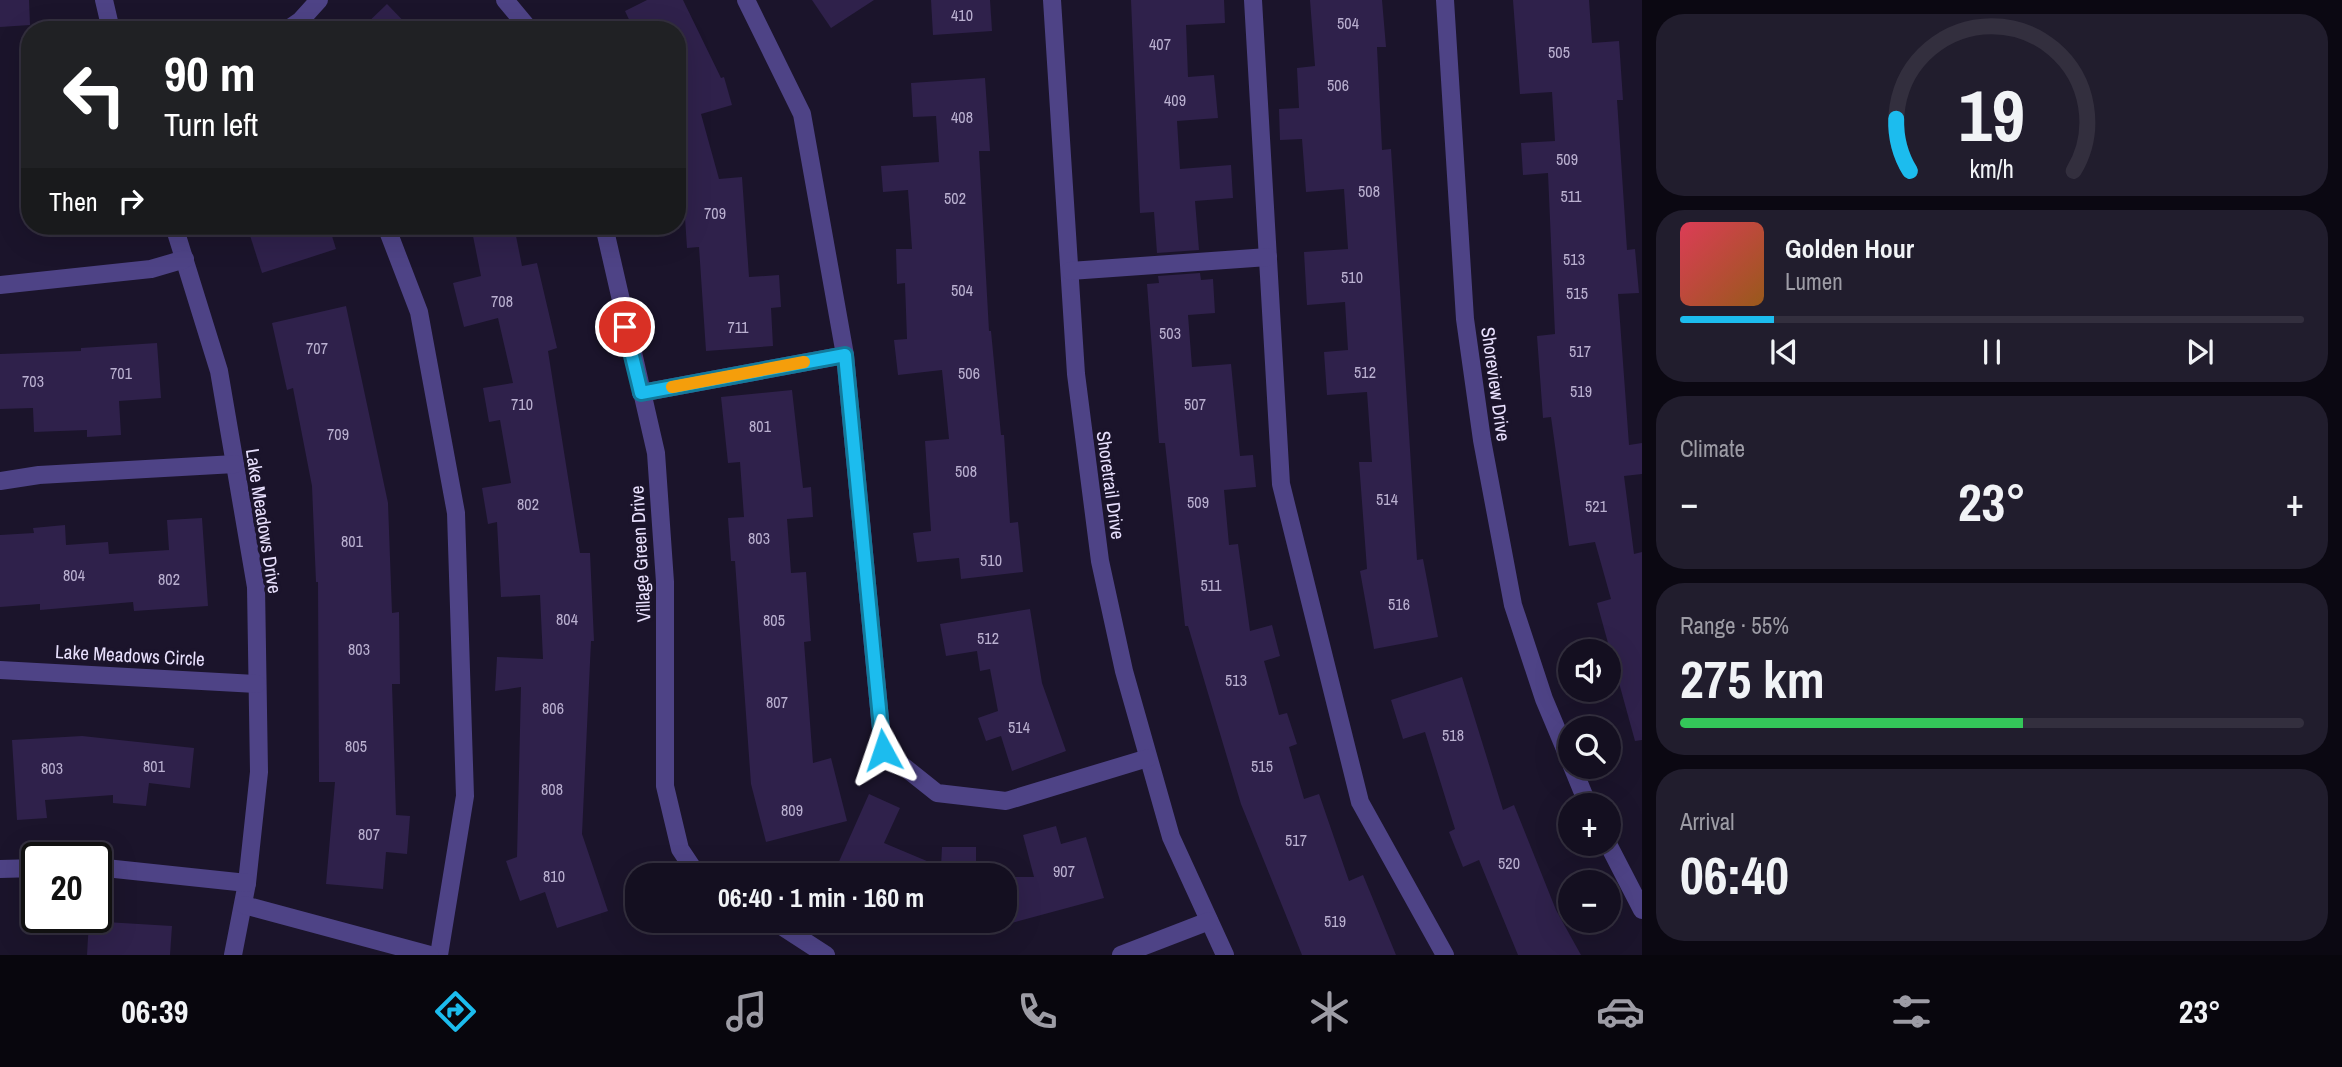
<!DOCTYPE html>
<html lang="en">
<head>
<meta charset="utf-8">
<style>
	:root { --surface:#140f20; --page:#211d2d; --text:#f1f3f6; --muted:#9d9ca5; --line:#332f3e; --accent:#1cbcee }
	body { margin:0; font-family:"Archivo Narrow",sans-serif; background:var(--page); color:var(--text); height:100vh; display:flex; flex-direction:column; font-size:26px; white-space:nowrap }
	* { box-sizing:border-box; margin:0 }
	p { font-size:23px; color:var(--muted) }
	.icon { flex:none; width:38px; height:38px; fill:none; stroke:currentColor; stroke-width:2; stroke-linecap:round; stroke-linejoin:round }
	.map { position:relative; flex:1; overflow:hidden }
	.details { display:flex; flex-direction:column; gap:14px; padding:14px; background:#0b0812; width:700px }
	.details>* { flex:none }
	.banner { position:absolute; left:21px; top:21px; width:665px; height:214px; border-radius:28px; box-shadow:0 7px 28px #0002,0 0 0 2px var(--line); background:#202124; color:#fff; overflow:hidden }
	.tools { position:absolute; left:1558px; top:639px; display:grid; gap:14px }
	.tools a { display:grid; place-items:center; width:63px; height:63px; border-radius:50%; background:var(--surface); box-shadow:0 7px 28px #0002,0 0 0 2px var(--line); font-size:35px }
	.speed { position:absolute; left:21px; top:842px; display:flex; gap:14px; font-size:35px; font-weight:700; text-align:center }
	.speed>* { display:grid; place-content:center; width:91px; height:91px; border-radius:50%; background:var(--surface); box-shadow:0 7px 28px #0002,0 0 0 2px var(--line); line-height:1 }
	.speed .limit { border:4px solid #111; border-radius:10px; background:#fff; color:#111 }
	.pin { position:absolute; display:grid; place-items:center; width:60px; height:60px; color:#fff; margin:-30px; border:4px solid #fff; border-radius:50%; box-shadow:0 2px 7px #0007 }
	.me { position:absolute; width:77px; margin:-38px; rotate:355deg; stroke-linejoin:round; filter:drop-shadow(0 0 5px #0008) }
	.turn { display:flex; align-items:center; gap:24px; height:147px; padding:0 28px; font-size:32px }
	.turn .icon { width:91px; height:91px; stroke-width:2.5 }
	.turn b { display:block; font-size:49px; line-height:60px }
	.then { display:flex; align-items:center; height:66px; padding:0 28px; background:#0003; gap:14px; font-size:26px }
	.big { font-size:52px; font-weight:700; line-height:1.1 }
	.details .widget { flex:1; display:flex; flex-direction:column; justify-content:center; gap:10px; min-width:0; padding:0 24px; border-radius:28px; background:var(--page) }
	.details .dial { align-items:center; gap:0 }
	.dial svg { height:182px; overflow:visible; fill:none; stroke:var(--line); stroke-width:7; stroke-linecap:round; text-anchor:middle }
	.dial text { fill:var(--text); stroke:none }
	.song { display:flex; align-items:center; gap:21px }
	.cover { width:84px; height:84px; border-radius:10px; background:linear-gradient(135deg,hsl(350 70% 55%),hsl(30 70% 35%)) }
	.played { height:7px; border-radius:4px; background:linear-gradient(90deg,var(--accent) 15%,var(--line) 15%) }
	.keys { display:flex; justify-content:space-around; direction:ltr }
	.heat { display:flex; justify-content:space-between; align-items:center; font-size:38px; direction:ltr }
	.charge { height:10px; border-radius:5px; background:linear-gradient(90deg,#34c759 55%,var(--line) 0) }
	.trip { position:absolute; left:625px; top:863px; width:392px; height:70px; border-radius:28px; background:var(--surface); box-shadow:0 7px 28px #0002,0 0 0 2px var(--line); font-weight:700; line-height:70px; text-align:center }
	.menu { display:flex; height:112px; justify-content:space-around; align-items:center; background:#08060d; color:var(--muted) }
	.menu .icon { width:49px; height:49px }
	.menu .active { color:var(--accent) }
	.menu b { font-size:32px; color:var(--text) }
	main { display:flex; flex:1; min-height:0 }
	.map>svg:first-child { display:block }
	.building { fill:#2f214b }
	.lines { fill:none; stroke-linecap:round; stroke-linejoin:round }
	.minor { stroke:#4e4386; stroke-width:18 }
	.route-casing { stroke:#127a9b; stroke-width:18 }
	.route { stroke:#1cbcee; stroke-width:12 }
	.slow { stroke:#f59e0b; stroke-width:12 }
	.labels { text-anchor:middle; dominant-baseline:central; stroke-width:7; stroke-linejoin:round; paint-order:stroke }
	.number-label { font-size:16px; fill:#bab0d0 }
	.street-label { font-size:19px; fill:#e8e0fd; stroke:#1b142b }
</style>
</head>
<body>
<main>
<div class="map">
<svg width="1642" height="955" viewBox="0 0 1642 955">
	<rect width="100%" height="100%" fill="#1b142b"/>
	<g class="building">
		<path d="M 0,0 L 29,0 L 30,25 L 0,27 Z"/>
		<path d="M 647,0 L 683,0 L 721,78 L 724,77 L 732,105 L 701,114 L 719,179 L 742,177 L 749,277 L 779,275 L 781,307 L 771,308 L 773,346 L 706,351 L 699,247 L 687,248 L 681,156 L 677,157 L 677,30 L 634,30 L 625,11 Z"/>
		<path d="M 812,0 L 874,0 L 831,28 Z"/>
		<path d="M 931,0 L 990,0 L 992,31 L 933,35 Z"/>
		<path d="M 1131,0 L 1224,0 L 1225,23 L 1186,25 L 1188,77 L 1214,75 L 1218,118 L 1177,121 L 1180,169 L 1231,165 L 1233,198 L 1195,201 L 1199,250 L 1157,253 L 1154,212 L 1140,213 Z"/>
		<path d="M 1310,0 L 1382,0 L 1386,47 L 1377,47 L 1382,150 L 1391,149 L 1417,560 L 1423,559 L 1438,637 L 1374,649 L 1360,571 L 1367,569 L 1359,462 L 1372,462 L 1367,392 L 1327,395 L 1324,352 L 1348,350 L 1345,302 L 1307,305 L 1304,252 L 1348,249 L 1344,189 L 1306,192 L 1302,139 L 1280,140 L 1279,109 L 1299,108 L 1297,68 L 1315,66 Z"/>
		<path d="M 1513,0 L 1589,0 L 1592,43 L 1619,41 L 1623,100 L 1617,100 L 1627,250 L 1635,249 L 1639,293 L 1618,294 L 1629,445 L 1642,443 L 1642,474 L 1624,476 L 1634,554 L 1642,552 L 1642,740 L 1635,741 L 1597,603 L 1611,599 L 1595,542 L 1569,546 L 1551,417 L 1543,418 L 1537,336 L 1555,334 L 1548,173 L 1523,175 L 1521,143 L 1555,141 L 1552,92 L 1520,94 Z"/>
		<path d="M 387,4 L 412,30 L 360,30 Z"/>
		<path d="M 985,78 L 990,151 L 979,151 L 989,331 L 991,331 L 1001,435 L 1004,435 L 1010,523 L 1018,522 L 1023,572 L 961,579 L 959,558 L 917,562 L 913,533 L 931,531 L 925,441 L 949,439 L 942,370 L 898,375 L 894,340 L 907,339 L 905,283 L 897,284 L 896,249 L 912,249 L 908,190 L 883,192 L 881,166 L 939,162 L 936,116 L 913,117 L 911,83 Z"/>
		<path d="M 247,226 L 329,226 L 336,249 L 262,273 Z"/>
		<path d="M 471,226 L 514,226 L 522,266 L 537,263 L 557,348 L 548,351 L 580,553 L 590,553 L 594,641 L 591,641 L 582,834 L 608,911 L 557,928 L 545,892 L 520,901 L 506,861 L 517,857 L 521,687 L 495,691 L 497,657 L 543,659 L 540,595 L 501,597 L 497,522 L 488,524 L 482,488 L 511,483 L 500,420 L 489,422 L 483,388 L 513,383 L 498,318 L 464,327 L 453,283 L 481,276 Z"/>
		<path d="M 1200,273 L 1201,280 L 1213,279 L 1215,313 L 1188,315 L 1192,367 L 1231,364 L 1240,456 L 1253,455 L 1256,487 L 1224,490 L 1229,545 L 1238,544 L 1250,631 L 1272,625 L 1280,656 L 1264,661 L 1279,715 L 1287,713 L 1297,744 L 1289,747 L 1304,799 L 1319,794 L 1349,881 L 1363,875 L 1396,955 L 1302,955 L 1241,804 L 1188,626 L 1185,626 L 1165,443 L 1159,443 L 1147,284 L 1159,283 L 1158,276 Z"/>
		<path d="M 346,306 L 388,503 L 392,613 L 399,612 L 400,684 L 392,684 L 396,815 L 410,816 L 407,854 L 386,852 L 383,889 L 326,884 L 335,782 L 319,782 L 318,582 L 316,582 L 312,486 L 293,388 L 287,390 L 272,323 Z"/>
		<path d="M 157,343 L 161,398 L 119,401 L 121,435 L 87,437 L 87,430 L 34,432 L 33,408 L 0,409 L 0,354 L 81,351 L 81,348 Z"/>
		<path d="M 792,390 L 803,488 L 811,487 L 813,517 L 787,519 L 791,573 L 806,572 L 811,641 L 804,642 L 813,763 L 831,758 L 847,821 L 766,842 L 751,784 L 735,561 L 731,561 L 728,518 L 744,517 L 740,462 L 728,463 L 721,397 Z"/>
		<path d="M 202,518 L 208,606 L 134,611 L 133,602 L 40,610 L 40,604 L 0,607 L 0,535 L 34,533 L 33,528 L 65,525 L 66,545 L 108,542 L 109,554 L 169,550 L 167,520 Z"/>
		<path d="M 1030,609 L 1042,683 L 1066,751 L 1012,771 L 1001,736 L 986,741 L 978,718 L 998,711 L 990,669 L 980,671 L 977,651 L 946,656 L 940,624 Z"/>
		<path d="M 1462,677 L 1503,810 L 1514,805 L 1556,910 L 1581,955 L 1518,955 L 1479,860 L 1463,867 L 1449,832 L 1455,829 L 1425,732 L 1403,739 L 1391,700 Z"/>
		<path d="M 82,736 L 194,748 L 190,788 L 149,783 L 146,806 L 113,803 L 113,795 L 45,800 L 47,818 L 17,820 L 12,740 Z"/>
		<path d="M 869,794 L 900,808 L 884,843 L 941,867 L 942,847 L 976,847 L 976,875 L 833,875 Z"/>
		<path d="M 1056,826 L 1061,844 L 1086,837 L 1104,898 L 1004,925 L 1004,877 L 1034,877 L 1023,835 Z"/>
		<path d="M 89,921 L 172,926 L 170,955 L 87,955 Z"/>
	</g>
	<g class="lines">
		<g class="minor">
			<path d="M 104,0 L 111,30"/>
			<path d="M 505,0 L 530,30"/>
			<path d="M 1052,0 L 1076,374 L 1100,561 L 1124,671 L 1171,837 L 1225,955"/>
			<path d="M 1253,0 L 1281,484 L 1360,802 L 1445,955"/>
			<path d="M 1445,0 L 1465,319 L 1482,440 L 1513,605 L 1544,699 L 1570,761"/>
			<path d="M 287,30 L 300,21 L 319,0"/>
			<path d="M 174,226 L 219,371 L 256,587 L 259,772 L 247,883 L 233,955"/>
			<path d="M 386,226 L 419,312 L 456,513 L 465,796 L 439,955"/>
			<path d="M 604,226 L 656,453 L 665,582 L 665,786 L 680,849 L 694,870 L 702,875"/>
			<path d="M 1070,271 L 1268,257"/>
			<path d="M 0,285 L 151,269 L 185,259"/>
			<path d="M 845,355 L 883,750 L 937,793 L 1006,801 L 1148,758"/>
			<path d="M 641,393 L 845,355 L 802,114 L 746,0"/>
			<path d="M 0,481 L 39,475 L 235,464"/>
			<path d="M 0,670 L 257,684"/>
			<path d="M 1572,766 L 1588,805"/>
			<path d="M 1608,844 L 1642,910"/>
			<path d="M 96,867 L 247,883"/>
			<path d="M 0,869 L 37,868"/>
			<path d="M 244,905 L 430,955"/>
			<path d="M 772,920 L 826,955"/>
			<path d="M 1121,955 L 1209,921"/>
		</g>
	</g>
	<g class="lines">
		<defs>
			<path id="route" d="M 625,327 L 641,393 L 845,355 L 883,750"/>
		</defs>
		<use href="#route" class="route-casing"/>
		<use href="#route" class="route"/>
		<path class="slow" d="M 672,387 L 804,362"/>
	</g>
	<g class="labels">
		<g class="number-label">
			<text x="962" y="15">410</text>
			<text x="1348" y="23">504</text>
			<text x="1160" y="44">407</text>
			<text x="1559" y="52">505</text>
			<text x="1338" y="85">506</text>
			<text x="1175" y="100">409</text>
			<text x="962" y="117">408</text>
			<text x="1567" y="159">509</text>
			<text x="1369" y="191">508</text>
			<text x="1571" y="196">511</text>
			<text x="955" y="198">502</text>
			<text x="715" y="213">709</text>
			<text x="1574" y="259">513</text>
			<text x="1352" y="277">510</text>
			<text x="962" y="290">504</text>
			<text x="1577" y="293">515</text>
			<text x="502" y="301">708</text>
			<text x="738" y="327">711</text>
			<text x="1170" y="333">503</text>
			<text x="317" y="348">707</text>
			<text x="1580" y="351">517</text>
			<text x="1365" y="372">512</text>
			<text x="121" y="373">701</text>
			<text x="969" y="373">506</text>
			<text x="33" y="381">703</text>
			<text x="1581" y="391">519</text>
			<text x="522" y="404">710</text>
			<text x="1195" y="404">507</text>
			<text x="760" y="426">801</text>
			<text x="338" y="434">709</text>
			<text x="966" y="471">508</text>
			<text x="1387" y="499">514</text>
			<text x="1198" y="502">509</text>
			<text x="528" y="504">802</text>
			<text x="1596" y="506">521</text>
			<text x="759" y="538">803</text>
			<text x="352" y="541">801</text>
			<text x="991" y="560">510</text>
			<text x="74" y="575">804</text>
			<text x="169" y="579">802</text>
			<text x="1211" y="585">511</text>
			<text x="1399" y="604">516</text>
			<text x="567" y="619">804</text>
			<text x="774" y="620">805</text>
			<text x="988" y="638">512</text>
			<text x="359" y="649">803</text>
			<text x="1236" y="680">513</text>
			<text x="777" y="702">807</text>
			<text x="553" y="708">806</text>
			<text x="1019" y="727">514</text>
			<text x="1453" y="735">518</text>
			<text x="356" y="746">805</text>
			<text x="154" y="766">801</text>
			<text x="1262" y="766">515</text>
			<text x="52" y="768">803</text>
			<text x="552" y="789">808</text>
			<text x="792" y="810">809</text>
			<text x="369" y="834">807</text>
			<text x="1296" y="840">517</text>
			<text x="1509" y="863">520</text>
			<text x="1064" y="871">907</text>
			<text x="554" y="876">810</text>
			<text x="1335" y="921">519</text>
		</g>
		<g class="street-label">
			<text transform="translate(1496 384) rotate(82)">Shoreview Drive</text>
			<text transform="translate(1111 485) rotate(82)">Shoretrail Drive</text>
			<text transform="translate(264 521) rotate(81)">Lake Meadows Drive</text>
			<text transform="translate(640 554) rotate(-93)">Village Green Drive</text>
			<text transform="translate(130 655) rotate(3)">Lake Meadows Circle</text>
		</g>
	</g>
</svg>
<div class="tools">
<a><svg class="icon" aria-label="sound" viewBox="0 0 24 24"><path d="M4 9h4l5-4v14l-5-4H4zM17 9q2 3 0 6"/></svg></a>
<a><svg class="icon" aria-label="search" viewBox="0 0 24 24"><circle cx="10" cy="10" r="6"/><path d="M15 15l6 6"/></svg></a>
<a>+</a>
<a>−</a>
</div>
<div class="speed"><div class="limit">20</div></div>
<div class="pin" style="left:625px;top:327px;background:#d93025"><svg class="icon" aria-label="arrive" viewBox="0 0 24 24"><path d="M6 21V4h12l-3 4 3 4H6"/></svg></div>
<svg class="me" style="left:883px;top:750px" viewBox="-20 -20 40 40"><path d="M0-17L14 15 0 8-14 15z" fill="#1cbcee" stroke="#fff" stroke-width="4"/></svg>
<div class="trip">06:40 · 1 min · 160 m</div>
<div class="banner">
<div class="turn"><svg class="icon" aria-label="left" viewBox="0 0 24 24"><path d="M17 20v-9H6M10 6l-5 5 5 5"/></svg><div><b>90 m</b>Turn left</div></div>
<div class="then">Then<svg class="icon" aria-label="right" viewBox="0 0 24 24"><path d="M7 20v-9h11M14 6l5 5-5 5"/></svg></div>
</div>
</div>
<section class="details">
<div class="widget dial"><svg viewBox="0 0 100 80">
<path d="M14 69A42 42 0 1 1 86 69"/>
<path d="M14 69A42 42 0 0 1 8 46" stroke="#1cbcee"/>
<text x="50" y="56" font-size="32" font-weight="700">19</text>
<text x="50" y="72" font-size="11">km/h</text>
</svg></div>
<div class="widget">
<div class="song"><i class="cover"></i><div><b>Golden Hour</b><p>Lumen</p></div></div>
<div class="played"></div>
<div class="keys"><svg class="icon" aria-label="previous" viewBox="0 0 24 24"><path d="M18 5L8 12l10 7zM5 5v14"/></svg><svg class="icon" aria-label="pause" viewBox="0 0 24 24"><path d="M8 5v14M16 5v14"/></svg><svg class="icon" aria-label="next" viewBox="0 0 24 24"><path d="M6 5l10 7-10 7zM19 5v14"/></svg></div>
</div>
<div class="widget"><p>Climate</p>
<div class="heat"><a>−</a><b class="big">23°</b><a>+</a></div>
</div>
<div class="widget"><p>Range · 55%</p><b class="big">275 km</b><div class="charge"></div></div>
<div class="widget"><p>Arrival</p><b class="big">06:40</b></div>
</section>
</main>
<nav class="menu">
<b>06:39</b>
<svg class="icon active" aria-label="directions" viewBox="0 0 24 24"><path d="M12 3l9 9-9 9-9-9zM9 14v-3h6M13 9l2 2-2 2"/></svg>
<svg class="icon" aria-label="music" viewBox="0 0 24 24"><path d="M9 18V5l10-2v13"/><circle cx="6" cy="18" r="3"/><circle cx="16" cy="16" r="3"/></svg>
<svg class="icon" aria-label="phone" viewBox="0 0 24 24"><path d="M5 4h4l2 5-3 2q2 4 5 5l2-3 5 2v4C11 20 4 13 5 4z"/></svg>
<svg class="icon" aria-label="climate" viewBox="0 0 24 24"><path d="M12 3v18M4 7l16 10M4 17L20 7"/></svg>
<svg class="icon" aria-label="car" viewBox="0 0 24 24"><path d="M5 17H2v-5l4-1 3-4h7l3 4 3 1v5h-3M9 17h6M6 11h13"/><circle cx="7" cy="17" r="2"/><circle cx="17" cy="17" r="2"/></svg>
<svg class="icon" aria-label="filters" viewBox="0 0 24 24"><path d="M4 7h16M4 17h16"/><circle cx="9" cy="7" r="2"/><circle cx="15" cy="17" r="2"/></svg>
<b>23°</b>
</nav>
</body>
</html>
